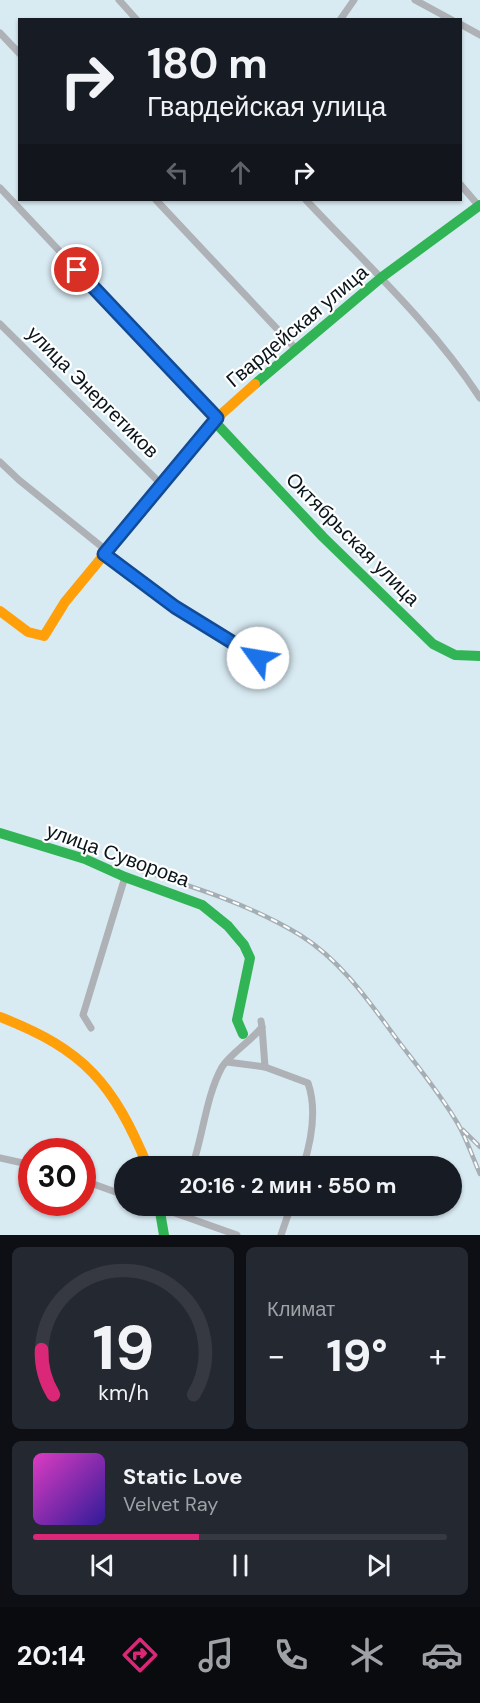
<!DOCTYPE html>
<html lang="ru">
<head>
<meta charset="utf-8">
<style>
	:root { --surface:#171b24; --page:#242831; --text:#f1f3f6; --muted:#9ea1a6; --line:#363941; --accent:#db2777 }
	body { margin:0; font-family:"DM Sans",sans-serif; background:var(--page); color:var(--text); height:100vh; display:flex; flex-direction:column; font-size:22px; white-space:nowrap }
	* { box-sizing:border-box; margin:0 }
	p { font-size:20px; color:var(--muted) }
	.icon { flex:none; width:33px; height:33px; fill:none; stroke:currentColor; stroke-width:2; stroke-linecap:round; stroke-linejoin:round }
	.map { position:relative; height:1235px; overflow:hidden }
	.details { display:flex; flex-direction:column; gap:12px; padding:12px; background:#0d0f14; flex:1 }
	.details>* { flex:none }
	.guide { position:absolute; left:18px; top:18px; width:444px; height:183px; border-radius:0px; box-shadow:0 2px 4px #0004; background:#171b24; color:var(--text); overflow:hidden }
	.speed { position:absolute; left:18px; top:1138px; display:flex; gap:12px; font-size:30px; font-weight:700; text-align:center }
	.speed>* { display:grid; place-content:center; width:78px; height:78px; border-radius:50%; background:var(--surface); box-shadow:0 2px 4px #0004; line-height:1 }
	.speed .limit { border:9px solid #d22; background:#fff; color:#111 }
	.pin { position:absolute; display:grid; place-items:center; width:51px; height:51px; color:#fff; margin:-26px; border:3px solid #fff; border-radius:50%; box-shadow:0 2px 6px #0007 }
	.me { position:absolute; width:66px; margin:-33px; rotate:302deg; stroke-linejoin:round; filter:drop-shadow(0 0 4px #0008) }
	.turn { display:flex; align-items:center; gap:21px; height:126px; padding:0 30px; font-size:27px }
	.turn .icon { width:78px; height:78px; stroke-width:2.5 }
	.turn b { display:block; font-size:42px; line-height:51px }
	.lanes { display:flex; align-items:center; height:57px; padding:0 30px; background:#0003; justify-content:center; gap:30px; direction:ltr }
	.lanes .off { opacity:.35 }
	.big { font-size:45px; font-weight:700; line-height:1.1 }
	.details .widget { flex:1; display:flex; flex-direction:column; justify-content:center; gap:9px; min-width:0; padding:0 21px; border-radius:9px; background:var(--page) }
	.details .dial { align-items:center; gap:0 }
	.dial svg { height:156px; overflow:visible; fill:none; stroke:var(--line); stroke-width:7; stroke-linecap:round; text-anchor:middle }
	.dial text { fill:var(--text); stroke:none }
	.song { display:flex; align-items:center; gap:18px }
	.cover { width:72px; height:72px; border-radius:9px; background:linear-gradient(135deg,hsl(310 70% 55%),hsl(250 70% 35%)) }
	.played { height:6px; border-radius:3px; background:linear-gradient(90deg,var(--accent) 40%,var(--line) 40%) }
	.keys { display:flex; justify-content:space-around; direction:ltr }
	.heat { display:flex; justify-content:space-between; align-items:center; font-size:33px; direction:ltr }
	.details .tiles { flex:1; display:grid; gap:12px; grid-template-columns:1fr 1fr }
	.widget:last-child { grid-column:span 2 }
	.trip { position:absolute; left:114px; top:1156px; width:348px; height:60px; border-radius:30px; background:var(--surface); box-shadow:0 2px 4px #0004; font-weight:700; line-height:60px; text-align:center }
	.tab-bar { display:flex; height:96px; justify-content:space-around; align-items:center; background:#090b0e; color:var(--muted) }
	.tab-bar .icon { width:42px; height:42px }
	.tab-bar .active { color:var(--accent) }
	.tab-bar b { font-size:27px; color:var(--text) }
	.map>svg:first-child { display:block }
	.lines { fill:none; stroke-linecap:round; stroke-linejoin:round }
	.street { stroke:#aeb1b6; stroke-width:7 }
	.fast { stroke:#30b455; stroke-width:10 }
	.slow { stroke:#ff9f0a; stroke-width:10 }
	.rail-casing { stroke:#a5aeb4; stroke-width:4.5 }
	.rail { stroke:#fff; stroke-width:2; stroke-dasharray:7; stroke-linecap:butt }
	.route-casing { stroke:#114b97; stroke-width:15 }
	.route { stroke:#1a73e8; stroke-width:10 }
	.labels { text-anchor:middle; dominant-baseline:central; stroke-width:4.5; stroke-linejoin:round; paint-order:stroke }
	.street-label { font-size:20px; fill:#0a151b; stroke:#fff }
</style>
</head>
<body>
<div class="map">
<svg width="480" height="1235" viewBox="0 0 480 1235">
	<rect width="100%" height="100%" fill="#d8eaf2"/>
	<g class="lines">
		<g class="street">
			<path d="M 119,0 L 137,20"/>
			<path d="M 415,0 L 452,20"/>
			<path d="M 340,20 L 354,0"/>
			<path d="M 460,24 L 480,35"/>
			<path d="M 0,33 L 20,54"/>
			<path d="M 460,184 L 478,205"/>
			<path d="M 0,188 L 217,418"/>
			<path d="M 156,200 L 295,348"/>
			<path d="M 306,200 C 365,263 432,324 480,398"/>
			<path d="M 0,324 L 162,485"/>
			<path d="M 0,462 L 19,480 L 107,551"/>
			<path d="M 104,554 L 175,607 L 258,658"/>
			<path d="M 262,1027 L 265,1067"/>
			<path d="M 91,1028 L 83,1015 L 125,877"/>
			<path d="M 227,1062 L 265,1067 L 308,1083 C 317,1109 311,1142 303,1167"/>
			<path d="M 0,1158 L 32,1165"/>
			<path d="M 192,1167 C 203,1136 206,1096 222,1067 C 230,1054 251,1041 262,1027 L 261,1021"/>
			<path d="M 82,1180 L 124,1195"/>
			<path d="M 158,1207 L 237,1235"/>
			<path d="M 281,1235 L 291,1206"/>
		</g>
		<g class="fast">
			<path d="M 255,384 L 382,277 L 480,205"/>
			<path d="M 214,421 L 323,537 L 433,644 L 455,655 L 480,656"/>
			<path d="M 0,833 L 85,859 L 125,877 L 202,905 L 228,926 L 244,945 L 250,958 L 237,1020 L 243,1034"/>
			<path d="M 159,1206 L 164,1235"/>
		</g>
		<g class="slow">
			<path d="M 0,611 L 28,632 L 44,636 L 65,602 L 217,418 L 255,384"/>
			<path d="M 0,1017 C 85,1050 113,1083 148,1167"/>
		</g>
		<defs>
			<g id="rail">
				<path d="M 140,870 C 194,887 251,905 300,935 C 342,961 370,1003 399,1042 C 419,1068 441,1095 458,1124 C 467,1140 473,1158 480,1174"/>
				<path d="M 463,1130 L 480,1147"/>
			</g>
		</defs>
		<use href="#rail" class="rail-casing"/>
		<use href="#rail" class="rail"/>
	</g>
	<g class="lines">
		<defs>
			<path id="route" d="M 77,270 L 217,418 L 104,554 L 175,607 L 258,658"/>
		</defs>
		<use href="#route" class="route-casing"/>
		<use href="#route" class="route"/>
	</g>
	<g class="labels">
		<g class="street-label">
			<text transform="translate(297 326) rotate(-40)">Гвардейская улица</text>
			<text transform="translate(93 392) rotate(45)">улица Энергетиков</text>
			<text transform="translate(353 539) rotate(45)">Октябрьская улица</text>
			<text transform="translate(118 855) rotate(20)">улица Суворова</text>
		</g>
	</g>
</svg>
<div class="speed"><div class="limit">30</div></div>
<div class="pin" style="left:77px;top:270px;background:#d93025"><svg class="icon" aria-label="arrive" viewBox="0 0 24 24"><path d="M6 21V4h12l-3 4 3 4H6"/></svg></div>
<svg class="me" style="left:258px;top:658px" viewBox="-20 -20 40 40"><circle r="19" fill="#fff"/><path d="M0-13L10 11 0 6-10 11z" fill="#1a73e8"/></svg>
<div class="trip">20:16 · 2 мин · 550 m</div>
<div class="guide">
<div class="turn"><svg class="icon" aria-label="right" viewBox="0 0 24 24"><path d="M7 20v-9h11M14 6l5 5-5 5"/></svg><div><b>180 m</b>Гвардейская улица</div></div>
<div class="lanes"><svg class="icon off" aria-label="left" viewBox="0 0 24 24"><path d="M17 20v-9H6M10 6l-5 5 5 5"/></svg><svg class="icon off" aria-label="ahead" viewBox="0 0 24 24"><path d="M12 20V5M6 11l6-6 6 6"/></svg><svg class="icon" aria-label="right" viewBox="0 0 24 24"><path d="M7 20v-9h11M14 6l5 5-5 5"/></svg></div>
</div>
</div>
<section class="details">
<div class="tiles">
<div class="widget dial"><svg viewBox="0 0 100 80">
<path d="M14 69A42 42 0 1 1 86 69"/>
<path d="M14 69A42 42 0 0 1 8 46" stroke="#db2777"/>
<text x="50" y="56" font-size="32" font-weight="700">19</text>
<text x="50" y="72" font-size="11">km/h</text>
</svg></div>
<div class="widget"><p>Климат</p>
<div class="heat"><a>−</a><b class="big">19°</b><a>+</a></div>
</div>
<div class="widget">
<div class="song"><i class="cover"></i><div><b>Static Love</b><p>Velvet Ray</p></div></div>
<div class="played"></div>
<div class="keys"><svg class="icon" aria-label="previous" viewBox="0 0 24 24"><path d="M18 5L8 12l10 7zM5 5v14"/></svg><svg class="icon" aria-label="pause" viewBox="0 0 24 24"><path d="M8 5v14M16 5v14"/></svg><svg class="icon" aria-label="next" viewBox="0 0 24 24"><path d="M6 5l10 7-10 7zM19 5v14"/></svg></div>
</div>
</div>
</section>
<nav class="tab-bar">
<b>20:14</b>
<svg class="icon active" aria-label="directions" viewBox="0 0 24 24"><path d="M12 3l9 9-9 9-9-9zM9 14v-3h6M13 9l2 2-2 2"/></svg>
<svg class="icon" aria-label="music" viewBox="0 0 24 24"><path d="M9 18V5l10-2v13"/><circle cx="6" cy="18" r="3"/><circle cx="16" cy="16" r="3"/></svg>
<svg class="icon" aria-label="phone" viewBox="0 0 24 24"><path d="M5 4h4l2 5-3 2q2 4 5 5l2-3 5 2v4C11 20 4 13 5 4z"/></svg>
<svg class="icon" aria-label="climate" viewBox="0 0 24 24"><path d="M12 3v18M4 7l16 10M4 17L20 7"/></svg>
<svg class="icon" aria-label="car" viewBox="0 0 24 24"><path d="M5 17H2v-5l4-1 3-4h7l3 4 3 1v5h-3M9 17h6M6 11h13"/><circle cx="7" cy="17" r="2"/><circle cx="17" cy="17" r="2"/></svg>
</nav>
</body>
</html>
